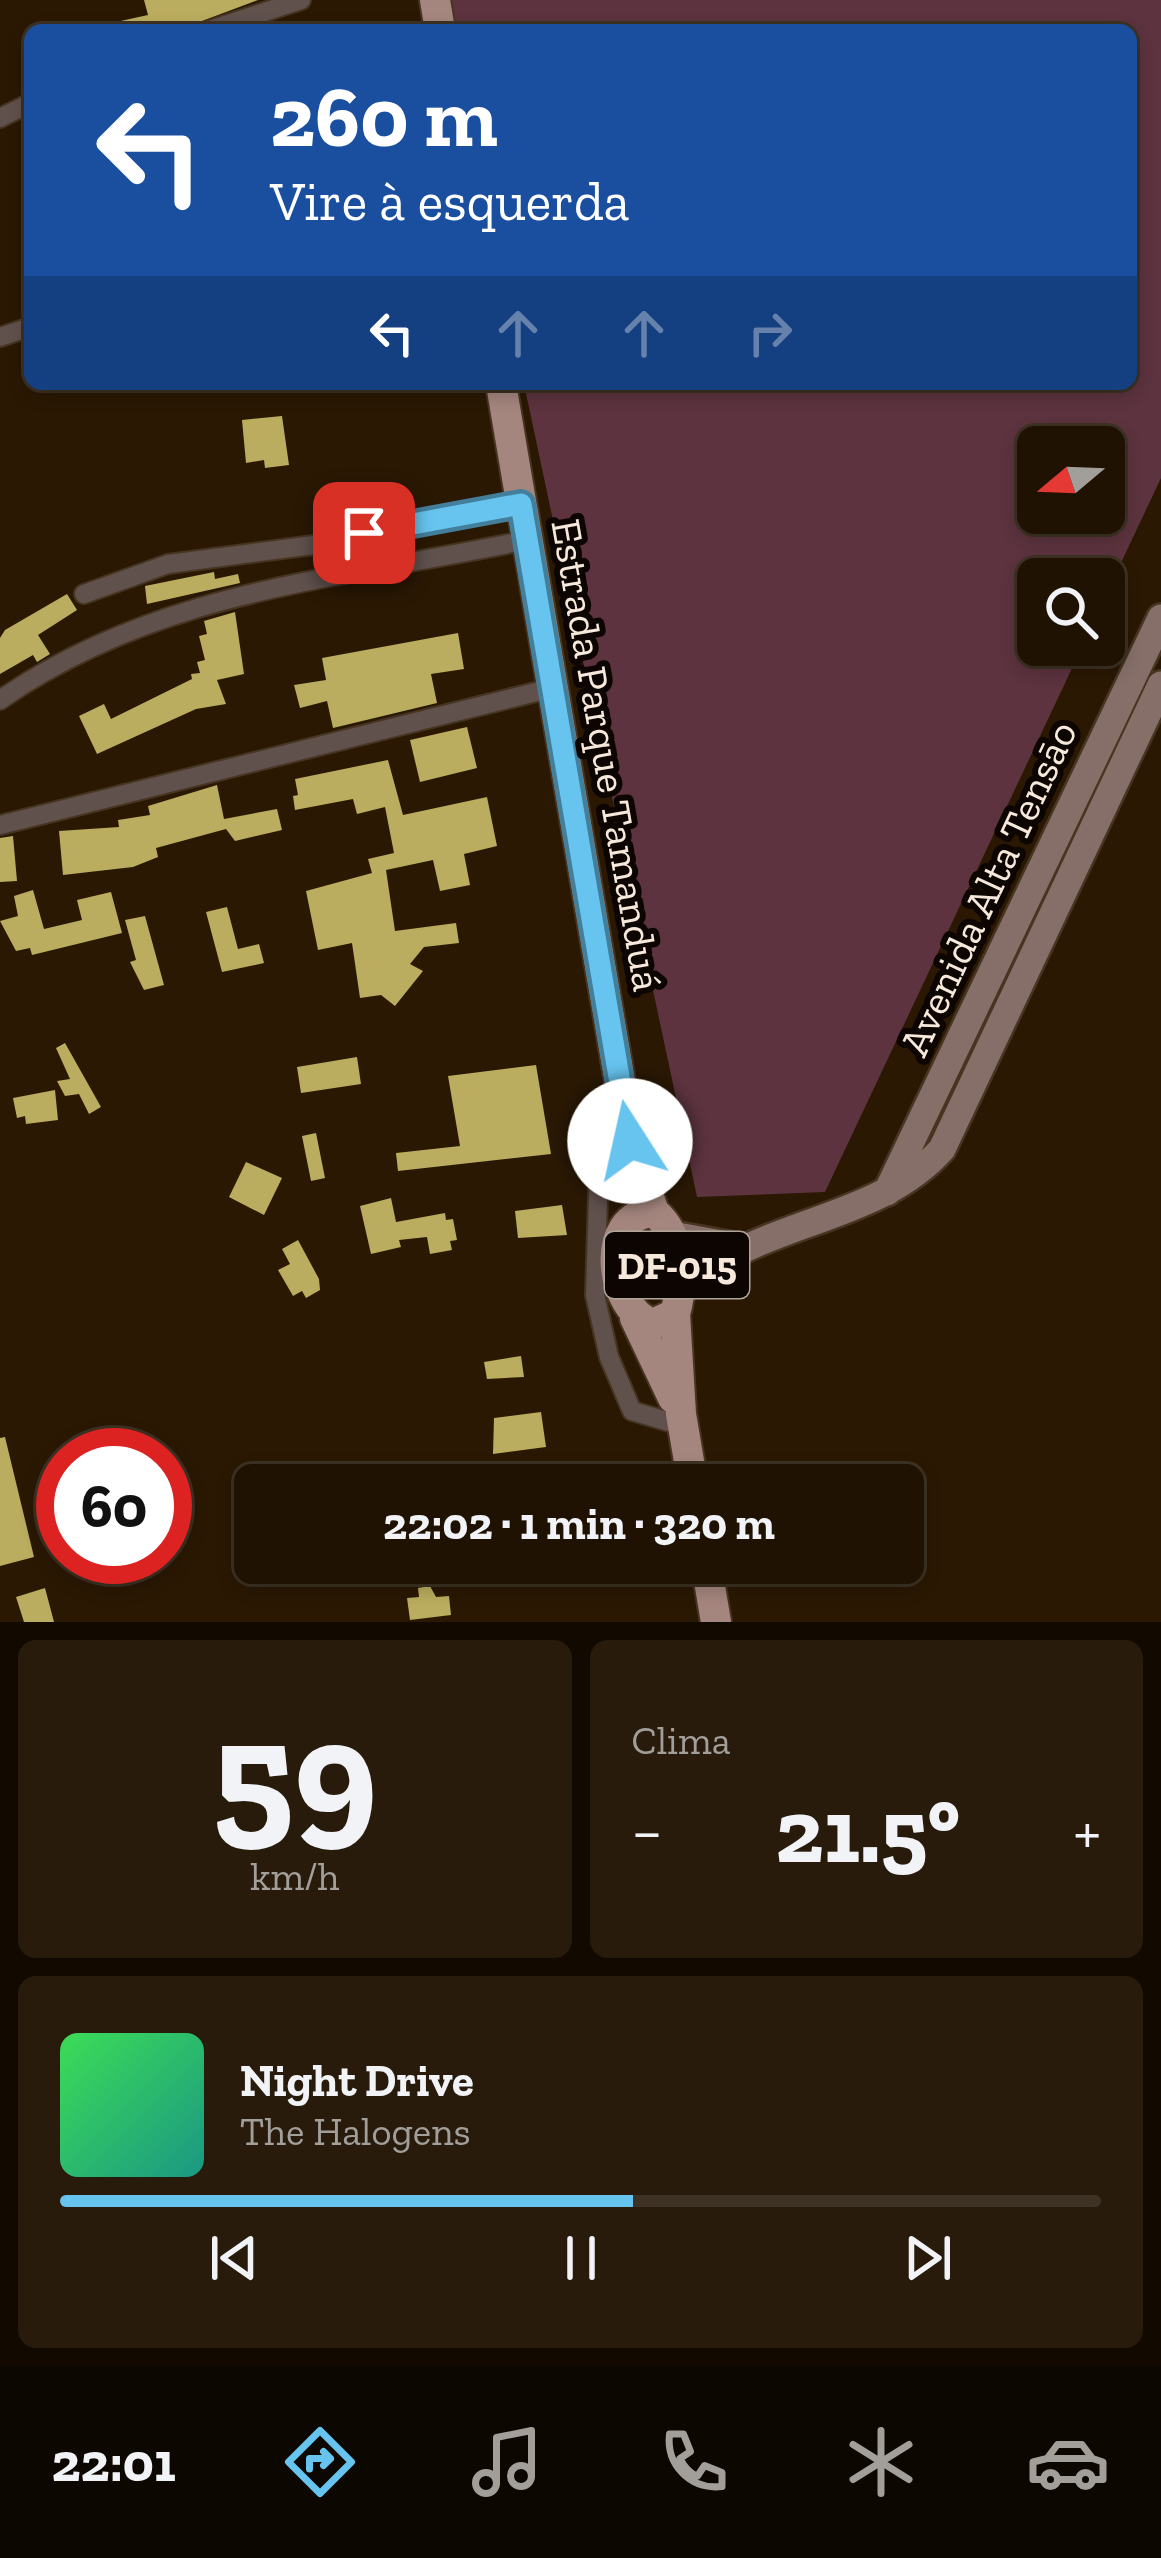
<!DOCTYPE html>
<html lang="pt">
<head>
<meta charset="utf-8">
<style>
	:root { --surface:#201202; --page:#281b0c; --text:#f1f3f6; --muted:#a29e99; --line:#3d3224; --accent:#67c4ef }
	body { margin:0; font-family:"Zilla Slab",serif; background:var(--page); color:var(--text); height:100vh; display:flex; flex-direction:column; font-size:45px; white-space:nowrap }
	* { box-sizing:border-box; margin:0 }
	p { font-size:39px; color:var(--muted) }
	.icon { flex:none; width:66px; height:66px; fill:none; stroke:currentColor; stroke-width:2; stroke-linecap:round; stroke-linejoin:round }
	.map { position:relative; height:1622px; overflow:hidden }
	.panel { display:flex; flex-direction:column; gap:18px; padding:18px; background:#120a01; flex:1 }
	.panel>* { flex:none }
	.top-card { position:absolute; left:24px; top:24px; width:1113px; height:366px; border-radius:18px; box-shadow:0 6px 18px #0003,0 0 0 3px var(--line); background:#1a4fa0; color:#fff; overflow:hidden }
	.needle { width:78px; rotate:251deg }
	.fabs { position:absolute; left:1017px; top:426px; display:grid; gap:24px }
	.fabs a { display:grid; place-items:center; width:108px; height:108px; border-radius:18px; background:var(--surface); box-shadow:0 6px 18px #0003,0 0 0 3px var(--line); font-size:60px }
	.speed { position:absolute; left:36px; top:1428px; display:flex; gap:24px; font-size:60px; font-weight:700; text-align:center }
	.speed>* { display:grid; place-content:center; width:156px; height:156px; border-radius:50%; background:var(--surface); box-shadow:0 6px 18px #0003,0 0 0 3px var(--line); line-height:1 }
	.speed .limit { border:18px solid #d22; background:#fff; color:#111 }
	.pin { position:absolute; display:grid; place-items:center; width:102px; height:102px; color:#fff; margin:-51px; border-radius:24px; box-shadow:0 6px 18px #0006 }
	.me { position:absolute; width:132px; margin:-66px; rotate:350deg; stroke-linejoin:round; filter:drop-shadow(0 0 9px #0008) }
	.turn { display:flex; align-items:center; gap:42px; height:252px; padding:0 48px; font-size:54px }
	.turn .icon { width:156px; height:156px; stroke-width:2.5 }
	.turn b { display:block; font-size:84px; line-height:102px }
	.lanes { display:flex; align-items:center; height:114px; padding:0 48px; background:#0003; justify-content:center; gap:60px; direction:ltr }
	.lanes .off { opacity:.35 }
	.big { font-size:90px; font-weight:800; line-height:1.1 }
	.panel .tile { flex:1; display:flex; flex-direction:column; justify-content:center; gap:18px; min-width:0; padding:0 42px; border-radius:18px; background:var(--page) }
	.panel .dial { align-items:center; gap:0 }
	.dial b { font-size:156px; line-height:1 }
	.song { display:flex; align-items:center; gap:36px }
	.cover { width:144px; height:144px; border-radius:18px; background:linear-gradient(135deg,hsl(130 70% 55%),hsl(170 70% 35%)) }
	.played { height:12px; border-radius:6px; background:linear-gradient(90deg,var(--accent) 55%,var(--line) 55%) }
	.keys { display:flex; justify-content:space-around; direction:ltr }
	.heat { display:flex; justify-content:space-between; align-items:center; font-size:66px; direction:ltr }
	.panel .tiles { flex:1; display:grid; gap:18px; grid-template-columns:1fr 1fr }
	.tile:last-child { grid-column:span 2 }
	.trip { position:absolute; left:234px; top:1464px; width:690px; height:120px; border-radius:18px; background:var(--surface); box-shadow:0 6px 18px #0003,0 0 0 3px var(--line); font-weight:800; line-height:120px; text-align:center }
	.tabs { display:flex; height:192px; justify-content:space-around; align-items:center; background:#0d0701; color:var(--muted) }
	.tabs .icon { width:84px; height:84px }
	.tabs .current { color:var(--accent) }
	.tabs b { font-size:54px; color:var(--text) }
	.map>svg:first-child { display:block }
	.green { fill:#5c333e; fill-rule:evenodd }
	.building { fill:#baad5f }
	.lines { fill:none; stroke-linecap:round; stroke-linejoin:round }
	.street-casing { stroke:#473521; stroke-width:22 }
	.secondary-casing { stroke:#473521; stroke-width:32 }
	.primary-casing { stroke:#473521; stroke-width:34 }
	.street { stroke:#60514d; stroke-width:18 }
	.secondary { stroke:#866f69; stroke-width:27 }
	.primary { stroke:#a4867e; stroke-width:30 }
	.route-casing { stroke:#437f9b; stroke-width:30 }
	.route { stroke:#67c4ef; stroke-width:21 }
	.labels { text-anchor:middle; dominant-baseline:central; stroke-width:12; stroke-linejoin:round; paint-order:stroke }
	.shield { fill:#0d0501; stroke:#b0a59a; stroke-width:3 }
	.shield-label { font-size:39px; font-weight:bold; fill:#f6e9dc }
	.street-label { font-size:42px; fill:#f6e9dc; stroke:#0d0501 }
</style>
</head>
<body>
<div class="map">
<svg width="1161" height="1622" viewBox="0 0 1161 1622">
	<rect width="100%" height="100%" fill="#2a1803"/>
	<path class="green" d="M 448,0 L 1161,0 L 1161,478 L 1104,599 L 1104,579 L 1038,579 L 1038,645 L 1083,645 L 825,1192 L 697,1197 L 524,384 L 1131,384 L 1131,30 L 453,30 ZM 1038,447 L 1104,447 L 1104,513 L 1038,513 Z"/>
	<g class="building">
		<path d="M 144,0 L 258,0 L 178,30 L 108,30 L 107,24 L 148,15 Z"/>
		<path d="M 282,416 L 289,465 L 265,468 L 264,460 L 246,463 L 242,420 Z"/>
		<path d="M 214,572 L 215,579 L 238,574 L 240,583 L 147,604 L 145,586 Z"/>
		<path d="M 67,594 L 77,610 L 38,635 L 50,654 L 37,662 L 33,655 L 0,674 L 0,638 L 5,630 Z"/>
		<path d="M 235,612 L 244,674 L 217,680 L 226,704 L 196,709 L 97,754 L 79,716 L 104,704 L 111,719 L 192,679 L 191,674 L 200,673 L 197,662 L 205,660 L 199,636 L 207,634 L 204,621 Z"/>
		<path d="M 458,633 L 464,669 L 431,674 L 437,703 L 333,728 L 327,701 L 300,708 L 294,685 L 326,680 L 322,658 Z"/>
		<path d="M 467,727 L 477,768 L 420,782 L 410,740 Z"/>
		<path d="M 388,760 L 403,815 L 487,797 L 497,846 L 464,854 L 470,885 L 440,891 L 433,860 L 386,870 L 395,931 L 456,923 L 459,943 L 424,947 L 410,964 L 423,971 L 395,1006 L 381,995 L 360,998 L 352,943 L 318,950 L 306,891 L 372,873 L 368,859 L 394,853 L 385,807 L 357,814 L 353,799 L 295,810 L 293,796 L 298,795 L 295,779 Z"/>
		<path d="M 217,785 L 224,819 L 277,809 L 282,830 L 235,841 L 226,829 L 156,848 L 158,857 L 133,867 L 63,875 L 59,831 L 119,827 L 118,820 L 150,815 L 148,806 Z"/>
		<path d="M 13,836 L 17,881 L 0,882 L 0,838 Z"/>
		<path d="M 33,890 L 44,929 L 82,920 L 77,900 L 111,892 L 122,933 L 32,955 L 30,948 L 16,951 L 0,921 L 18,916 L 14,896 Z"/>
		<path d="M 227,907 L 238,949 L 259,944 L 264,963 L 222,972 L 206,912 Z"/>
		<path d="M 145,916 L 164,985 L 144,990 L 130,962 L 136,960 L 125,920 Z"/>
		<path d="M 65,1043 L 101,1107 L 89,1114 L 79,1094 L 65,1096 L 57,1081 L 70,1079 L 56,1048 Z"/>
		<path d="M 357,1057 L 361,1084 L 301,1093 L 297,1067 Z"/>
		<path d="M 536,1065 L 551,1154 L 398,1171 L 396,1153 L 460,1146 L 448,1076 Z"/>
		<path d="M 55,1090 L 58,1120 L 26,1124 L 25,1116 L 17,1118 L 13,1098 Z"/>
		<path d="M 316,1133 L 325,1178 L 311,1181 L 302,1136 Z"/>
		<path d="M 246,1162 L 282,1178 L 264,1215 L 229,1197 Z"/>
		<path d="M 391,1198 L 396,1222 L 445,1213 L 446,1220 L 453,1219 L 457,1240 L 450,1241 L 452,1250 L 430,1254 L 427,1237 L 399,1240 L 401,1247 L 371,1254 L 360,1206 Z"/>
		<path d="M 562,1205 L 567,1235 L 518,1238 L 515,1211 Z"/>
		<path d="M 298,1240 L 319,1279 L 320,1290 L 306,1298 L 302,1291 L 293,1296 L 278,1270 L 290,1264 L 282,1249 Z"/>
		<path d="M 521,1356 L 524,1377 L 487,1379 L 484,1362 Z"/>
		<path d="M 541,1412 L 546,1447 L 493,1454 L 494,1418 Z"/>
		<path d="M 5,1437 L 34,1557 L 0,1566 L 0,1438 Z"/>
		<path d="M 430,1586 L 436,1597 L 449,1596 L 451,1615 L 410,1620 L 407,1598 L 419,1597 L 418,1588 Z"/>
		<path d="M 45,1588 L 54,1622 L 24,1622 L 16,1597 Z"/>
	</g>
	<g class="lines">
		<defs>
			<g id="street">
				<path d="M 210,30 L 301,0"/>
				<path d="M 0,118 L 30,103"/>
				<path d="M 0,337 L 30,327"/>
				<path d="M 84,594 L 168,564 L 321,544 L 408,522 L 521,504"/>
				<path d="M 0,700 C 160,589 342,579 527,540"/>
				<path d="M 0,825 L 552,688"/>
				<path d="M 626,1117 L 606,1136 L 599,1164 L 595,1295 L 609,1357 L 632,1411 L 683,1426"/>
			</g>
			<g id="secondary">
				<path d="M 887,1192 L 1161,618"/>
				<path d="M 672,1235 L 744,1248"/>
				<path d="M 681,1292 C 753,1219 873,1226 942,1149 L 1161,685"/>
			</g>
			<g id="primary">
				<path d="M 435,0 L 440,30"/>
				<path d="M 501,384 L 630,1141 L 654,1212"/>
				<path d="M 654,1212 C 682,1234 684,1283 675,1314 L 653,1324 C 608,1309 598,1214 654,1212 Z"/>
				<path d="M 675,1314 L 681,1414 L 693,1485"/>
				<path d="M 635,1318 L 673,1398"/>
				<path d="M 706,1563 L 716,1622"/>
			</g>
		</defs>
		<use href="#street" class="street-casing"/>
		<use href="#secondary" class="secondary-casing"/>
		<use href="#primary" class="primary-casing"/>
		<use href="#street" class="street"/>
		<use href="#secondary" class="secondary"/>
		<use href="#primary" class="primary"/>
	</g>
	<g class="lines">
		<defs>
			<path id="route" d="M 364,533 L 521,504 L 630,1141"/>
		</defs>
		<use href="#route" class="route-casing"/>
		<use href="#route" class="route"/>
	</g>
	<g class="labels">
		<rect class="shield" x="605" y="1232" width="144" height="66" rx="9"/>
		<g class="shield-label">
			<text x="677" y="1265">DF-015</text>
		</g>
		<g class="street-label">
			<text transform="translate(607 755) rotate(80)">Estrada Parque Tamanduá</text>
			<text transform="translate(988 888) rotate(-65)">Avenida Alta Tensāo</text>
		</g>
	</g>
</svg>
<div class="fabs">
<a><svg class="needle" viewBox="-14 -14 28 28"><path d="M0-13l5 13h-10z" fill="#e53935"/><path d="M0 13l5-13h-10z" fill="#a29e99"/></svg></a>
<a><svg class="icon" aria-label="search" viewBox="0 0 24 24"><circle cx="10" cy="10" r="6"/><path d="M15 15l6 6"/></svg></a>
</div>
<div class="speed"><div class="limit">60</div></div>
<div class="pin" style="left:364px;top:533px;background:#d93025"><svg class="icon" aria-label="arrive" viewBox="0 0 24 24"><path d="M6 21V4h12l-3 4 3 4H6"/></svg></div>
<svg class="me" style="left:630px;top:1141px" viewBox="-20 -20 40 40"><circle r="19" fill="#fff"/><path d="M0-13L10 11 0 6-10 11z" fill="#67c4ef"/></svg>
<div class="trip">22:02 · 1 min · 320 m</div>
<div class="top-card">
<div class="turn"><svg class="icon" aria-label="left" viewBox="0 0 24 24"><path d="M17 20v-9H6M10 6l-5 5 5 5"/></svg><div><b>260 m</b>Vire à esquerda</div></div>
<div class="lanes"><svg class="icon" aria-label="left" viewBox="0 0 24 24"><path d="M17 20v-9H6M10 6l-5 5 5 5"/></svg><svg class="icon off" aria-label="ahead" viewBox="0 0 24 24"><path d="M12 20V5M6 11l6-6 6 6"/></svg><svg class="icon off" aria-label="ahead" viewBox="0 0 24 24"><path d="M12 20V5M6 11l6-6 6 6"/></svg><svg class="icon off" aria-label="right" viewBox="0 0 24 24"><path d="M7 20v-9h11M14 6l5 5-5 5"/></svg></div>
</div>
</div>
<section class="panel">
<div class="tiles">
<div class="tile dial"><b>59</b><p>km/h</p></div>
<div class="tile"><p>Clima</p>
<div class="heat"><a>−</a><b class="big">21.5°</b><a>+</a></div>
</div>
<div class="tile">
<div class="song"><i class="cover"></i><div><b>Night Drive</b><p>The Halogens</p></div></div>
<div class="played"></div>
<div class="keys"><svg class="icon" aria-label="previous" viewBox="0 0 24 24"><path d="M18 5L8 12l10 7zM5 5v14"/></svg><svg class="icon" aria-label="pause" viewBox="0 0 24 24"><path d="M8 5v14M16 5v14"/></svg><svg class="icon" aria-label="next" viewBox="0 0 24 24"><path d="M6 5l10 7-10 7zM19 5v14"/></svg></div>
</div>
</div>
</section>
<nav class="tabs">
<b>22:01</b>
<svg class="icon current" aria-label="directions" viewBox="0 0 24 24"><path d="M12 3l9 9-9 9-9-9zM9 14v-3h6M13 9l2 2-2 2"/></svg>
<svg class="icon" aria-label="music" viewBox="0 0 24 24"><path d="M9 18V5l10-2v13"/><circle cx="6" cy="18" r="3"/><circle cx="16" cy="16" r="3"/></svg>
<svg class="icon" aria-label="phone" viewBox="0 0 24 24"><path d="M5 4h4l2 5-3 2q2 4 5 5l2-3 5 2v4C11 20 4 13 5 4z"/></svg>
<svg class="icon" aria-label="climate" viewBox="0 0 24 24"><path d="M12 3v18M4 7l16 10M4 17L20 7"/></svg>
<svg class="icon" aria-label="car" viewBox="0 0 24 24"><path d="M5 17H2v-5l4-1 3-4h7l3 4 3 1v5h-3M9 17h6M6 11h13"/><circle cx="7" cy="17" r="2"/><circle cx="17" cy="17" r="2"/></svg>
</nav>
</body>
</html>
